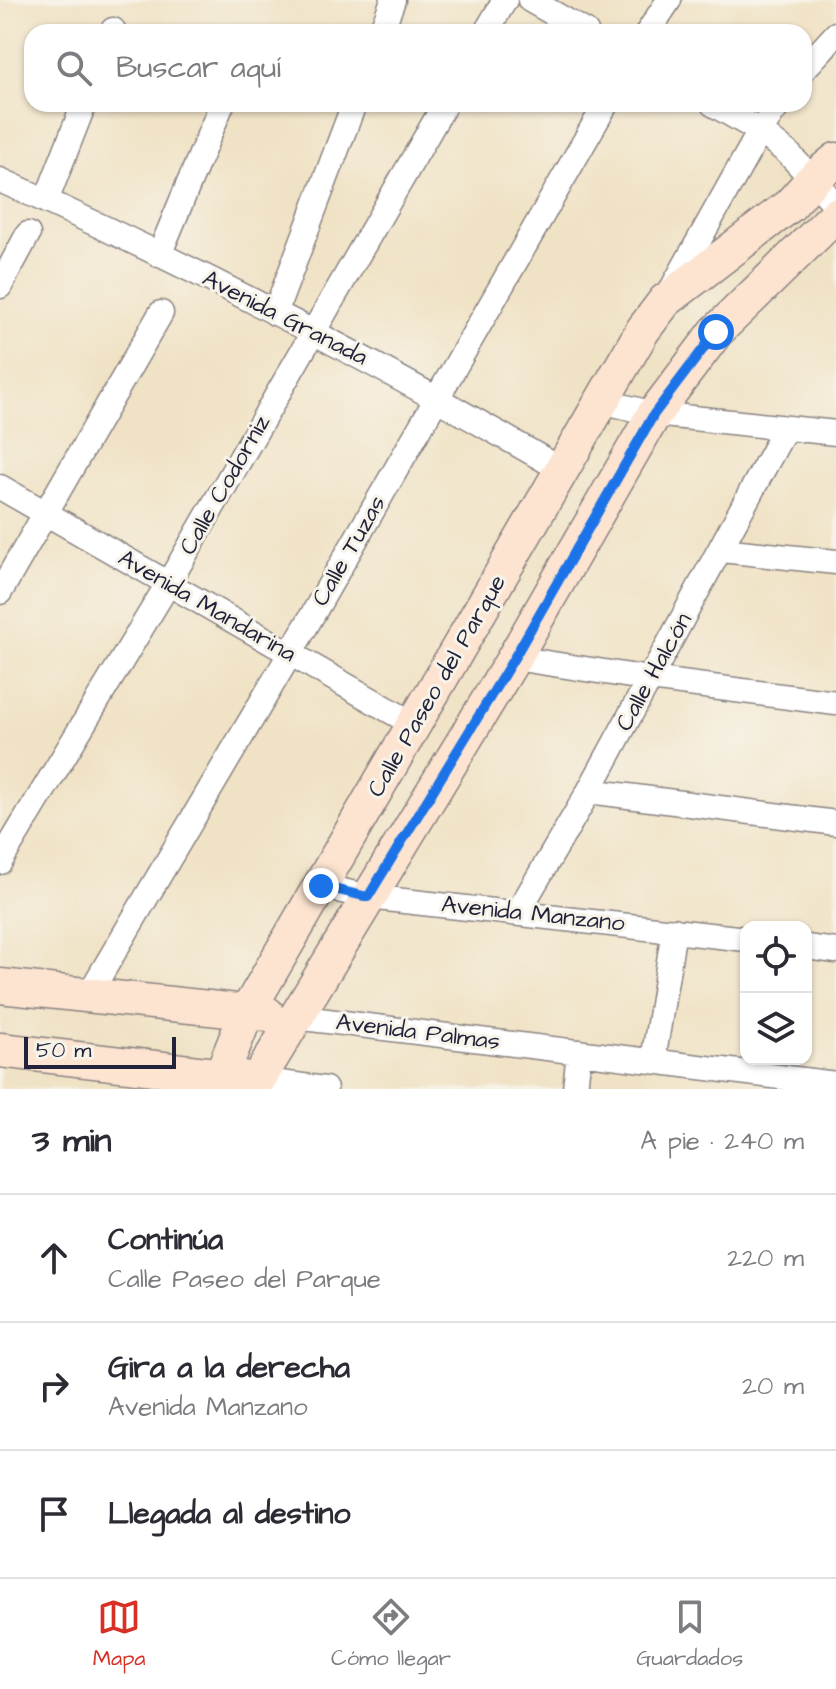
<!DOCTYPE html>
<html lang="es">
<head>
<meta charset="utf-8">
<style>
  body { margin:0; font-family:"Architects Daughter",sans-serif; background:#f2f2f3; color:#2b2b33 }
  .controls { position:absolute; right:24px; bottom:24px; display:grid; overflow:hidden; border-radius:16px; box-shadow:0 2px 6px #0004 }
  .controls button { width:72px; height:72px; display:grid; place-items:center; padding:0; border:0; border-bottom:2px solid #e1e1e2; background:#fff; color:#2b2b33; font:40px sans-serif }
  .scale { position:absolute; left:24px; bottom:20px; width:152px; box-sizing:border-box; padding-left:8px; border:4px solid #22223b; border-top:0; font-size:22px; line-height:28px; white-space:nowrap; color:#22223b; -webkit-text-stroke:6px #f7f3e8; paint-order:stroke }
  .stop { position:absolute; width:24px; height:24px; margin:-18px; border:6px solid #1a73e8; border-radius:50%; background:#fff }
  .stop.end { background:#1a73e8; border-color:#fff; box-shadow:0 2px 8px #0008 }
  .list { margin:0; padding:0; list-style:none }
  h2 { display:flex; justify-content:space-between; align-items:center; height:104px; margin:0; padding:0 32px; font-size:34px }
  h2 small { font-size:26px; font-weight:400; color:#7c7c81 }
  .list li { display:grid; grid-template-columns:52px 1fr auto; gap:24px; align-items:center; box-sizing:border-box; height:128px; padding:0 32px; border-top:2px solid #e1e1e2 }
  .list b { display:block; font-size:30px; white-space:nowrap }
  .list p { margin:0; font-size:26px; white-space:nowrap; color:#7c7c81 }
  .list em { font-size:26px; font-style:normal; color:#7c7c81 }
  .icon { flex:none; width:44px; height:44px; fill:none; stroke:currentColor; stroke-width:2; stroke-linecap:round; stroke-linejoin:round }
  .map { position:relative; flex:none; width:836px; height:1089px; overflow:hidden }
  .search { position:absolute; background:#fff; box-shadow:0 2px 6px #0004; left:24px; right:24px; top:24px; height:88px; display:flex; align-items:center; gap:20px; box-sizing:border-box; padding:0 28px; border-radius:24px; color:#7c7c81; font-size:30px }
  .sheet { height:488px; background:#fff }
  nav { display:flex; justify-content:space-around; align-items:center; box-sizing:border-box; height:112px; border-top:2px solid #e1e1e2; background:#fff; font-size:22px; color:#7c7c81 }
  nav a { display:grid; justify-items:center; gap:4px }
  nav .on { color:#d93025 }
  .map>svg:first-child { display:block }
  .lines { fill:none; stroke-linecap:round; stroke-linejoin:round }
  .minor-casing { stroke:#898280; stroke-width:27 }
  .secondary-casing { stroke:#898280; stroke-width:37 }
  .minor { stroke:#fff; stroke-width:24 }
  .secondary { stroke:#fde4d1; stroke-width:34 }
  .route { stroke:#1a73e8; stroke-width:10 }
  .labels { text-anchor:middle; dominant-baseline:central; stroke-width:6; stroke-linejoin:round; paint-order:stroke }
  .street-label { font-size:24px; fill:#22223b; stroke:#f7f3e8 }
</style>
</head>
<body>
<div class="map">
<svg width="836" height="1089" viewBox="0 0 836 1089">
  <rect width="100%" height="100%" fill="#f7f3e8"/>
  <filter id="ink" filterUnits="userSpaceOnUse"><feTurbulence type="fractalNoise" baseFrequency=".0125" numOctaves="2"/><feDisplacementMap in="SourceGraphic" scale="16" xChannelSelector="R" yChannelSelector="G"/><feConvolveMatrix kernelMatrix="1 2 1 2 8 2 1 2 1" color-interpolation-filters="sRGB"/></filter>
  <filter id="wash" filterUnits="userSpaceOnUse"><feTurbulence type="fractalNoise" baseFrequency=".006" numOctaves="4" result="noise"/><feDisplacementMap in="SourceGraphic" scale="32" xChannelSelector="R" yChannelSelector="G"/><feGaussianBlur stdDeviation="1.8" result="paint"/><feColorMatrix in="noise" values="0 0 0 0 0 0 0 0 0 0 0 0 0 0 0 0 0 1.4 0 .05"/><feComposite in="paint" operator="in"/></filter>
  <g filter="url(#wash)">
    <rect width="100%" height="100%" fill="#f0e2c5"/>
  </g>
  <g filter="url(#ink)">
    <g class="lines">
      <defs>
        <path id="minor" d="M530 0 586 32
          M113 32V30
          M381 32 393 0
          M486 32 505 0
          M648 32 669 0
          M804 69 836 34
          M713 104 760 131 789 154 836 205
          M0 180C193 266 380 364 562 470
          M46 201 84 104
          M159 255 222 104
          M0 286 28 234
          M670 292 760 131 779 104
          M275 313 354 104
          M602 401 654 414 836 433
          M0 487 415 725
          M721 550 836 562
          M0 592 161 313
          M514 658 650 679 836 703
          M589 791 836 823
          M0 862 168 584 445 104
          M321 886 368 897 746 939
          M518 912 589 791 785 429
          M806 947 836 951
          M88 996 290 654 606 104
          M295 1017 836 1084
          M653 1061 674 930
          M252 1089 258 1080 325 1089
          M575 1089 579 1052"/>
        <path id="secondary" d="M0 986 267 1014
          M0 1050 258 1080 514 658 654 414 716 332 836 215
          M221 1076 247 1012 643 330 665 301 790 205 813 179 836 160"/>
      </defs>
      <!-- minor casing -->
      <use href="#minor" class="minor-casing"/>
      <!-- secondary casing -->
      <use href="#secondary" class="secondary-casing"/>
      <!-- minor -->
      <use href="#minor" class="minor"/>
      <!-- secondary -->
      <use href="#secondary" class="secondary"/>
    </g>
  </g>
  <g class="lines" filter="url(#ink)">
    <!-- route -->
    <path class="route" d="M321 886 368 897 514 658 654 414 716 332"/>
  </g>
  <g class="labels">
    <!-- street labels -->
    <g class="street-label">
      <text transform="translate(285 318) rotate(27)">Avenida Granada</text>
      <text transform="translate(225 485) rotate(-60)">Calle Codorniz</text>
      <text transform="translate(349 551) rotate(-60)">Calle Tuzas</text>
      <text transform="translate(207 606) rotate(30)">Avenida Mandarina</text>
      <text transform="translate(654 672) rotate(-61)">Calle Halcón</text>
      <text transform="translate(437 686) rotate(-60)">Calle Paseo del Parque</text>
      <text transform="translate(533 914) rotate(6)">Avenida Manzano</text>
      <text transform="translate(418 1032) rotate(7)">Avenida Palmas</text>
    </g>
  </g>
</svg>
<div class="controls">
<button><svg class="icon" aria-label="locate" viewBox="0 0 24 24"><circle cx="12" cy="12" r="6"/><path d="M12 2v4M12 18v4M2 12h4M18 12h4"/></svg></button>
<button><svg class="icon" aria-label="layers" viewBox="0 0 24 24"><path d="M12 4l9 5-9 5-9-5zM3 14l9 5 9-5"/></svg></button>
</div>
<div class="scale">50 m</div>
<div class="stop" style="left:716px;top:332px"></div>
<div class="stop end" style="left:321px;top:886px"></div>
<div class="search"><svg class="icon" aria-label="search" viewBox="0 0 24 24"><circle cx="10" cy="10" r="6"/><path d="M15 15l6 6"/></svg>Buscar aquí</div>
</div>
<section class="sheet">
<h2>3 min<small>A pie · 240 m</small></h2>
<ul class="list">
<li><svg class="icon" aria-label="ahead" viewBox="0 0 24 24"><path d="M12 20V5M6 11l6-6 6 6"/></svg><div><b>Continúa</b><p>Calle Paseo del Parque</p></div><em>220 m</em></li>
<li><svg class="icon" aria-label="right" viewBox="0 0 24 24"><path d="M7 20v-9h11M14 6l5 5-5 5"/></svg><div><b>Gira a la derecha</b><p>Avenida Manzano</p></div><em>20 m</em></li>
<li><svg class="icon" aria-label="arrive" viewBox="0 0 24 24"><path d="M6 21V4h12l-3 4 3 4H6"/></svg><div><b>Llegada al destino</b></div></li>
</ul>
</section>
<nav>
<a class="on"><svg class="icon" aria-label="map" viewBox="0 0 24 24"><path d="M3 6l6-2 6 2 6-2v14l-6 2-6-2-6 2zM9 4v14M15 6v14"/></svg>Mapa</a>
<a><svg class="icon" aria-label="directions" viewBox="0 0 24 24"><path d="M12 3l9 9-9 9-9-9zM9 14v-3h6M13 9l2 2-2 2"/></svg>Cómo llegar</a>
<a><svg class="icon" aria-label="saved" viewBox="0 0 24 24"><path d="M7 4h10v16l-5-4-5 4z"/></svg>Guardados</a>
</nav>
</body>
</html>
